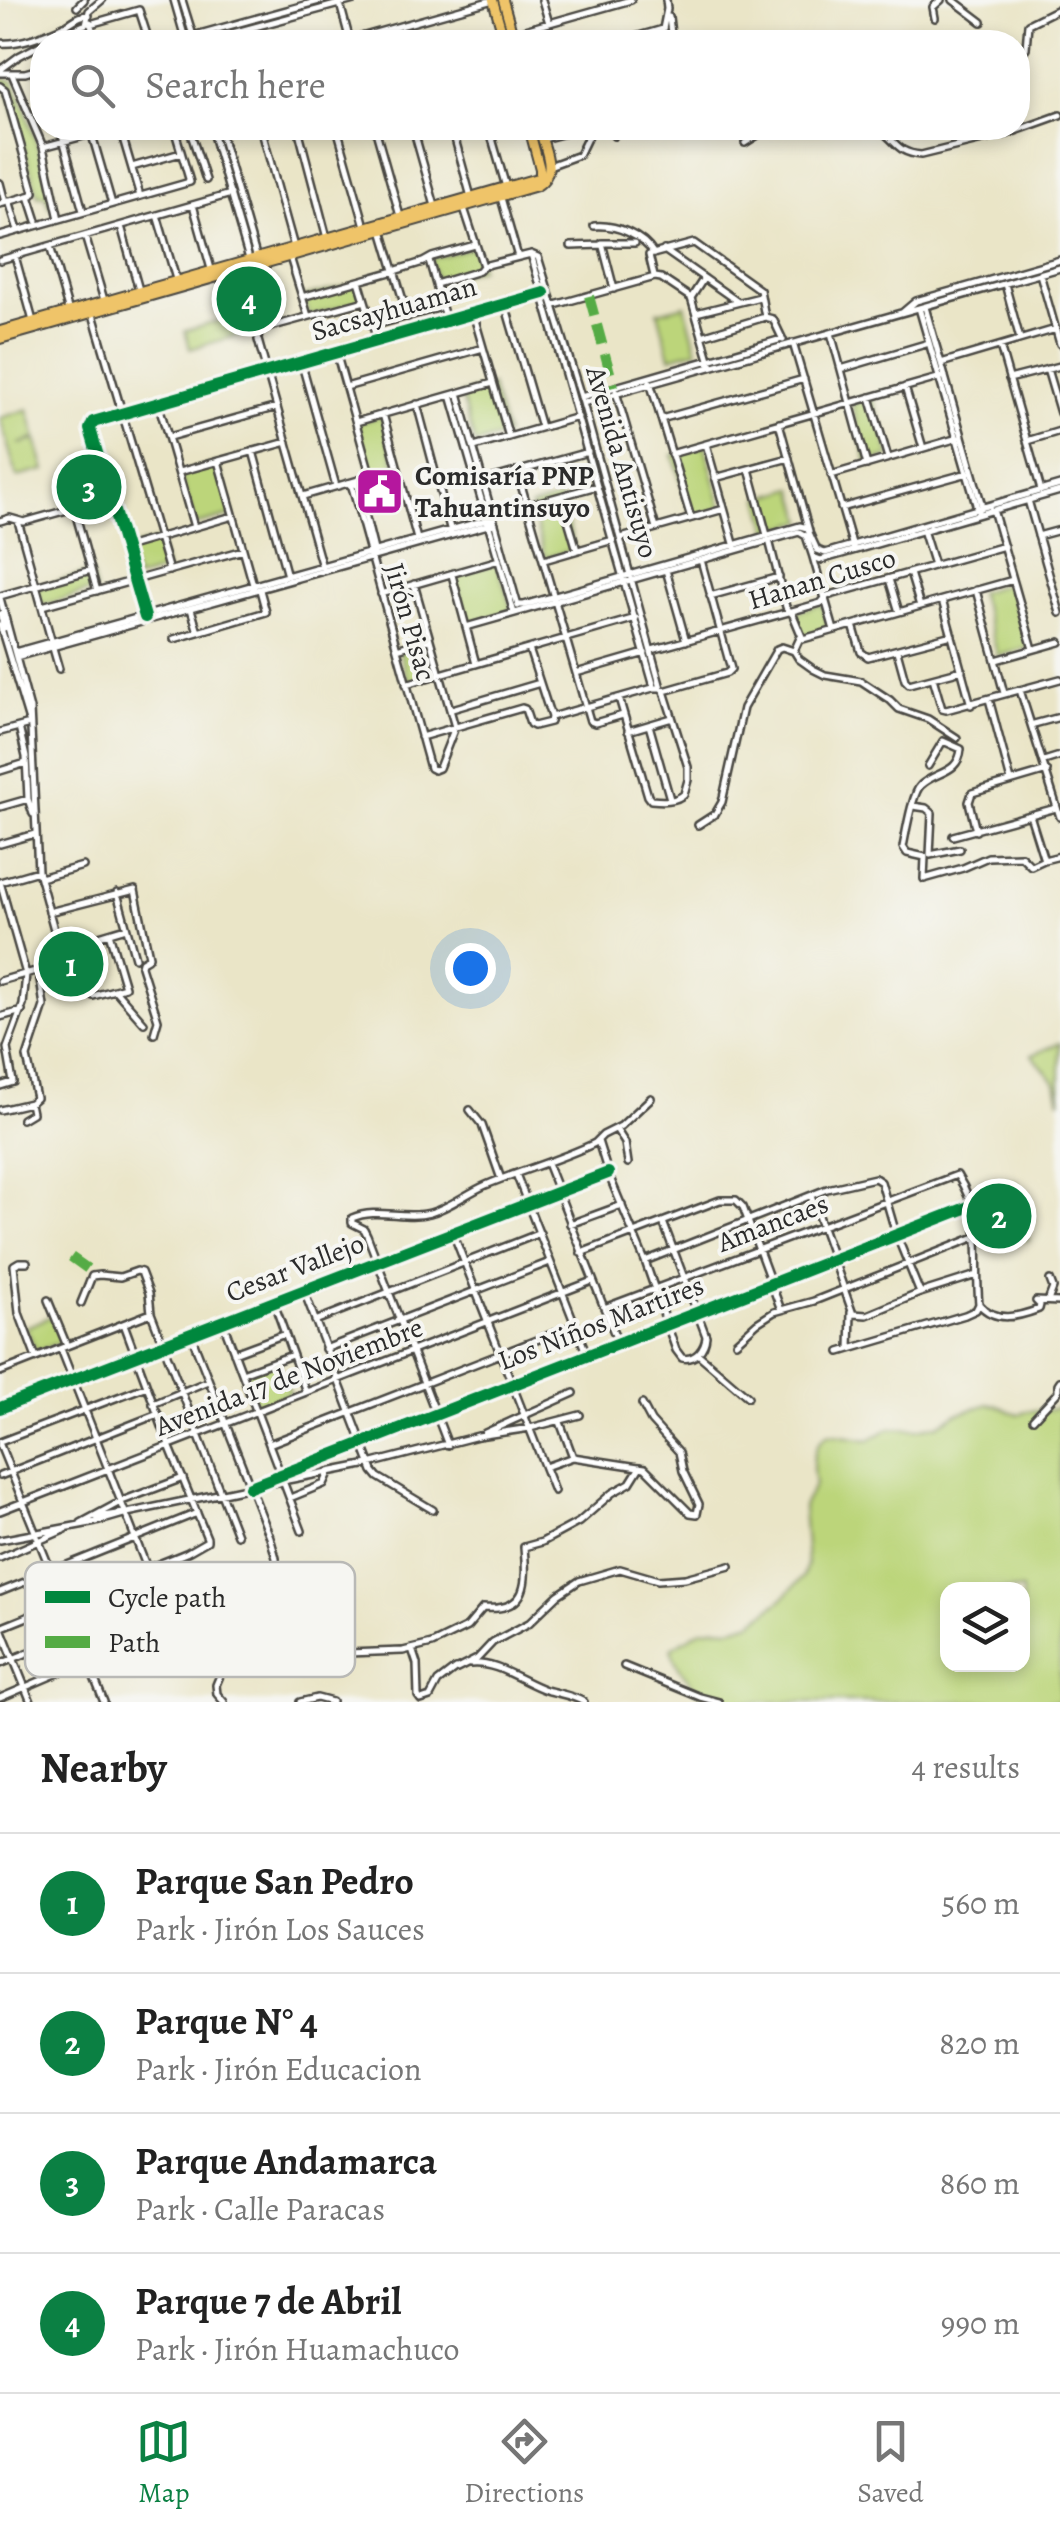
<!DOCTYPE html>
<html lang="en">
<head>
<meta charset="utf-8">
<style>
  body { margin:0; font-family:Alegreya,serif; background:#f6f6f6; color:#222 }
  .controls { position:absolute; right:30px; bottom:30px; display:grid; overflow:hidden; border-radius:20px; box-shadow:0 5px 15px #0003 }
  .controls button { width:90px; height:90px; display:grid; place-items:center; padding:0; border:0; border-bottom:2px solid #e0e0e0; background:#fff; color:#222; font:50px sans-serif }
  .you { position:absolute; left:470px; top:968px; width:35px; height:35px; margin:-25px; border:8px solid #fff; border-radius:50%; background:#1a73e8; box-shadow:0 0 0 15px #1a73e833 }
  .badge { display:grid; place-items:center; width:65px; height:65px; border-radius:50%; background:#0b8043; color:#fff; font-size:32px; font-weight:700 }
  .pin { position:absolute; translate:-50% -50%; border:5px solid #fff; box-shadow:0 2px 10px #0006 }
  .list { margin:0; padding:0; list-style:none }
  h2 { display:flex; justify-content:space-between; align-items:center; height:130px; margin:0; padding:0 40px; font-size:42px }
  h2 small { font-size:32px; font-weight:400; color:#767676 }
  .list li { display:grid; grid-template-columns:65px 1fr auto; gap:30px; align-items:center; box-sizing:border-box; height:140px; padding:0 40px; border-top:2px solid #e0e0e0 }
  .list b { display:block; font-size:38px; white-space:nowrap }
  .list p { margin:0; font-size:32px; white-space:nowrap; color:#767676 }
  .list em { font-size:32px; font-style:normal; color:#767676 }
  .icon { flex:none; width:55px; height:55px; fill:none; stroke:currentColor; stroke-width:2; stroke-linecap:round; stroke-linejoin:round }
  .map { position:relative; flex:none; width:1060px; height:1702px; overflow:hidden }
  .search { position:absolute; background:#fff; box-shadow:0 5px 15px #0003; left:30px; right:30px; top:30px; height:110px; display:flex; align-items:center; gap:25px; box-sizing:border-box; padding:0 35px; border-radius:40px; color:#767676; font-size:38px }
  .sheet { height:690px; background:#fff }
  nav { display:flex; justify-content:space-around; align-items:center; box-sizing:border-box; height:140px; border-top:2px solid #e0e0e0; background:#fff; font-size:28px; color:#767676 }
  nav a { display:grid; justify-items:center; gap:5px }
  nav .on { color:#0b8043 }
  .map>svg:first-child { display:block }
  .green { fill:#bcd57a; stroke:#748052; stroke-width:2.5; fill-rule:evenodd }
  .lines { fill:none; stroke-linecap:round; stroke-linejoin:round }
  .minor-casing { stroke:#484742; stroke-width:10 }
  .major-casing { stroke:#484742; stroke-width:12 }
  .minor { stroke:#fff; stroke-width:5 }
  .major { stroke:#efc469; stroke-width:8 }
  .quiet { stroke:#54ab44; stroke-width:10; stroke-dasharray:20 10; stroke-linecap:butt }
  .cycleway-casing { stroke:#f6f6f2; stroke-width:19 }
  .cycleway { stroke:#00873e; stroke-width:12 }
  .labels { text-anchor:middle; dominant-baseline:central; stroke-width:8; stroke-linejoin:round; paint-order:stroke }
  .street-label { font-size:28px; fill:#2b2b2b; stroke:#f6f6f2 }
  .poi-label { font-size:28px; font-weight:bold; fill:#2b2b2b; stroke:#f6f6f2; text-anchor:start }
  .key { fill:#f6f6f2; stroke:#b9b9b6; stroke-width:2.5 }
  .key-label { font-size:28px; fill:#2b2b2b }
</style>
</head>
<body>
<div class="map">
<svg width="1060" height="1702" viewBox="0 0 1060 1702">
  <rect width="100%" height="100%" fill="#f6f6f2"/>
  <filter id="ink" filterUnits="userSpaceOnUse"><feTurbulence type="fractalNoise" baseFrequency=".01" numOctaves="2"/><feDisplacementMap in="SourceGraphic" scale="20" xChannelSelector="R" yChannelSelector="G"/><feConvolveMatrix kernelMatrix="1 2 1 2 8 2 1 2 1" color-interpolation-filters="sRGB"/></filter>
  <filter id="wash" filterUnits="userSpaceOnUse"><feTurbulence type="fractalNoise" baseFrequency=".0048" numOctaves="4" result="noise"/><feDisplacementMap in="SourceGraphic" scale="40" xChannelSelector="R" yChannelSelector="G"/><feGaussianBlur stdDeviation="2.25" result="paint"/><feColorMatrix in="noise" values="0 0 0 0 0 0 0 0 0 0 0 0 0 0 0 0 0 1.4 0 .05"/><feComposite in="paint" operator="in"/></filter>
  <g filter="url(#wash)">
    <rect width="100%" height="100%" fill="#eae5c7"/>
    <!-- green -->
    <path class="green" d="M0 78 13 81 24 105 53 192 52 206 49 207 45 195 38 196 7 89 0 84Z
      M474 247 480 269 437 281 430 259Z
      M358 283 363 300 309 316 304 297Z
      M685 305 697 350 670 357 658 312Z
      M245 313 250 332 190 349 185 331Z
      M491 385 506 435 475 444 461 394Z
      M873 398 890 456 867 462 852 404Z
      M28 409 36 438 19 444 36 440 45 470 17 477 0 418Z
      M382 416 396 467 372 474 357 423Z
      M705 445 722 508 692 517 673 455Z
      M218 463 233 515 195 525 180 473Z
      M99 470 106 496 80 503 73 477Z
      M794 488 804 521 769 531 760 498Z
      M560 498 575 549 545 558 531 507Z
      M157 540 166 570 136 579 126 549Z
      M497 563 512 611 468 623 454 575Z
      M91 572 96 590 42 605 37 587Z
      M1010 583 1029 647 998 656 979 592Z
      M822 604 829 629 804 636 802 635 795 612Z
      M428 642 437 673 408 681 399 650Z
      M1060 1043V1101L1056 1083 1032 1055Z
      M1008 1181 1017 1182 1021 1212 1029 1240H1000L982 1243 973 1204 984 1200 985 1204 999 1201 998 1190Z
      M52 1316 62 1342 36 1351 26 1327Z
      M278 1361 290 1393 259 1406 256 1404 246 1377 248 1372Z
      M988 1404 997 1405 1018 1415C1031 1406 1046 1415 1060 1406V1702H706C693 1683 676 1670 671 1648L701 1630 717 1627 731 1628 752 1622 780 1601 803 1577 807 1565 803 1506 815 1484C811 1466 812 1442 829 1434L869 1440 890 1428 917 1429 938 1425 955 1415ZM948 1590H1022V1664H948Z"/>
  </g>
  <g filter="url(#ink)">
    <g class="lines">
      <defs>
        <path id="minor" d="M174 0 186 42
          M182 0 195 42
          M339 0 350 41
          M542 0 549 23
          M953 0 982 22
          M77 7 84 0
          M669 17 672 42
          M935 18 933 7 941 0
          M90 22 96 42
          M90 24 139 10 148 38 134 42
          M514 33 631 0
          M185 38 323 0
          M46 42 86 24 89 11 102 0
          M199 42 354 0
          M343 42 493 0
          M482 42 504 36
          M618 42 663 29 667 9 666 0
          M0 43C21 45 47 34 66 25 76 20 78 15 89 15
          M1018 61 1026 48 1028 24 1060 8
          M0 70 19 56 42 44
          M0 73H25L42 68
          M12 74 43 147 59 219
          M0 86 5 90 34 192 32 195 0 204
          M60 128 83 211
          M90 128 112 204
          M120 128 140 196
          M189 128 206 180
          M211 128 249 259
          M219 128 257 259
          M261 128 294 247
          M298 128 327 238
          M337 128 365 226
          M375 128 400 216
          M413 128 435 206
          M452 128 471 197
          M489 128 506 187
          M613 128 614 136
          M878 128C896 140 896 153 921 155L1007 134 1060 115
          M123 138 159 128
          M543 139 584 128
          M745 143 769 128
          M43 147 113 128
          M549 166 579 155 592 128
          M132 167 181 153
          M0 183 5 202
          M29 196 37 221
          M501 198 518 257
          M9 201 17 227
          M193 205 211 269
          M464 208 483 266
          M157 215 176 279
          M121 226 139 290
          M594 226C616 224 642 235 654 254
          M382 230 408 317
          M0 236 190 182 174 128
          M85 236 104 300
          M50 246 69 312
          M571 246 602 245
          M664 250 738 302
          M531 254 538 257 583 403 661 688
          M531 254 654 687
          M15 256 33 321
          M290 257 308 316
          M0 260 231 194
          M429 260 446 321
          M249 268 264 318C264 327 258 331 258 340L322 567
          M1040 274 1060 344
          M654 276 649 255 694 243 760 290 765 317
          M359 281 377 340
          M436 284 479 271 483 266 531 254
          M1005 284 1020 339
          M614 289 602 243H635
          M302 297 394 271 423 262 432 257 475 245
          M691 298 704 278
          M505 304 541 427
          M555 305 655 277 661 278 691 298 711 366
          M925 307 982 506
          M919 308 978 511
          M92 311 169 571
          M903 312 916 301 1060 260
          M473 313 509 437
          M696 313 760 297
          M765 317 773 319 783 340
          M264 325 270 327 365 301
          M372 326 442 307
          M831 333 867 465
          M702 336 765 317
          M793 343 853 547
          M1000 346 1041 490
          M336 352 371 477
          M301 361 336 486
          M941 363 1056 329
          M841 369 929 343
          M1047 369 1060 413
          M1009 379 1060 366
          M650 382 691 518
          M346 387 483 348
          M905 387 923 448
          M616 392 656 528
          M458 393 518 606
          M451 395 514 613
          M581 397 782 339
          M870 397 888 458
          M158 402 194 527
          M583 403 1060 268
          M417 404 451 532
          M383 414 417 539
          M661 419 804 379
          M356 422 493 383
          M779 423 809 531
          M169 437 277 407
          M1027 441 1060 431
          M706 444 735 547
          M474 447 578 417
          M253 451 287 576
          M671 454 945 376
          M218 461 254 588
          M749 469 767 535
          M517 471 590 721 595 723 623 715
          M179 472 287 442
          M831 475 958 438
          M715 478 789 458
          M483 481 588 452
          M353 482 358 486 375 554
          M348 483 352 487 430 768 434 770 439 768 455 727 414 584
          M303 496 397 469
          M561 496 577 550
          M1028 500 1060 613
          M528 505 597 486
          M74 508 97 591
          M841 508 968 473
          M991 510 994 513 1033 649
          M0 521 10 518 24 522 110 498
          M18 521 52 643
          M923 530 934 565
          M1038 536 1060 530
          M621 538 724 509
          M769 540 786 607 793 615 803 639 1013 580
          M126 547 233 516
          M813 557 834 630
          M544 560 613 540
          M666 570 686 641
          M910 573 920 606
          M452 575 476 664
          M889 579 899 612
          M976 590 1004 693
          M381 594 499 560
          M0 596 91 570
          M710 596 779 577
          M0 598 30 709 38 871 62 959 60 964
          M942 600 971 705
          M518 605H524L800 526 807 528 817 550 825 553 1060 485
          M42 606 243 550
          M191 609 198 632
          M0 614 4 628
          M145 617 90 429 93 422 544 293
          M0 625 29 721
          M853 625 861 652 868 657 952 635
          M466 627 799 532 806 536 813 557 821 560 1060 491
          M174 639 266 612 260 590
          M53 648 59 669
          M397 649 429 639
          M529 649 551 717
          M652 650 821 603 827 596 1004 546
          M794 651 799 659 813 669 825 675 861 681 890 700 899 709 928 719 957 738
          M897 651 905 680 909 684 962 670
          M15 652 493 518
          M16 657 495 523
          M996 660 1060 642
          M576 673 645 653
          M933 678 942 709 946 710 1060 679
          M406 684 636 618
          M1020 690 1060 817
          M619 698 648 796 651 800C662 801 676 802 684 794L688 780V767L664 691
          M989 699 1011 781
          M452 709 540 683
          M1034 724 1060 717
          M649 725 670 799
          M19 727 26 757 28 799 33 814
          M628 731 672 718
          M0 732 30 724
          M421 737 522 708 525 709 530 724 534 726 550 722 551 717 653 688H661L664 691 727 673 731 669 701 560
          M1044 761 1060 756
          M928 766 943 741 961 749C959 774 936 771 921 785 912 793 906 833 903 847L907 853 925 857 924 879 963 868 988 857 1021 856 1031 866 1044 860 1060 856
          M0 771 26 763
          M913 806 926 808 932 813 930 855 960 849
          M0 807 28 799
          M1030 815 1044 860
          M698 825 715 814 722 802 743 708 777 649 782 647 794 651 800 638
          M976 831 969 802 972 793 1047 771
          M953 836 1056 808
          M0 844 35 834
          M40 878 83 866
          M0 882 38 871
          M117 893 135 958
          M49 912 135 890 149 956 147 959 142 962 141 966 158 1020 154 1034
          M76 943 85 975 84 986
          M59 948 126 928
          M60 964 93 996 125 987 109 933
          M0 981 57 965
          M115 990 144 1023
          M0 1017 22 1011
          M0 1086 13 1082 7 1048 23 1005 26 974 0 882
          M0 1110 30 1103 36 1098 27 1057 44 1006 40 979 57 965
          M470 1110 482 1125 501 1179
          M22 1119 32 1113 30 1103
          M616 1129 625 1143 628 1163
          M598 1141 608 1173 645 1261 676 1350 682 1358C695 1361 705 1349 706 1336L663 1222
          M547 1163 618 1343
          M516 1174 587 1355
          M811 1196 853 1314 867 1315 920 1293 977 1275
          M570 1224 622 1205
          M453 1233 554 1491
          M581 1253 720 1200H736L743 1207 781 1310
          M645 1261 827 1189 875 1178 881 1182 896 1234 920 1293
          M27 1262H19L14 1265 19 1313 36 1358
          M304 1291 373 1471 378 1477 433 1510
          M48 1300 67 1346
          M1048 1301 1053 1288 1050 1280
          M81 1303 92 1276 100 1275 120 1277 137 1271 141 1272 149 1293 151 1313 237 1535
          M274 1303 306 1392
          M979 1304C995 1323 1018 1317 1039 1309L1040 1305 1036 1301 1060 1302
          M604 1308 957 1175C986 1220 974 1256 979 1304
          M315 1321 540 1233
          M223 1323 302 1531
          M191 1335 270 1537 276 1558V1576
          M736 1342 757 1323 774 1312 814 1301 978 1236
          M61 1349 178 1647
          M325 1349 550 1262
          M850 1349 851 1312
          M840 1352 965 1315 976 1310 979 1304
          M234 1353 285 1334
          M698 1354 748 1397
          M0 1372 151 1313
          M242 1373 292 1355
          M153 1404 208 1381
          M642 1404 651 1421 679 1452 683 1471 699 1504 697 1514
          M0 1408 608 1173
          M1033 1419 1058 1392V1384L1060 1381
          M560 1422 573 1457
          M485 1433 574 1393
          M0 1442 147 1386
          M269 1444 575 1325
          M0 1445 104 1702
          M448 1445 367 1235 364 1229 352 1223V1218C377 1207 404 1220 430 1213 449 1208 467 1193 486 1185 522 1170 560 1160 595 1143L603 1135 621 1126 651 1098
          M545 1467 573 1457 645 1468 690 1513 697 1514
          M0 1476 158 1414
          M262 1485 369 1464 478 1436 530 1428 580 1415
          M250 1487 971 1206
          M290 1498 324 1484 329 1473
          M0 1511 592 1281
          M96 1517 124 1513
          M81 1523 122 1501 183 1478
          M0 1540 96 1522 127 1513 251 1487
          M0 1558 66 1529
          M0 1592 197 1513
          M0 1628 186 1553 207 1541V1538L169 1445 124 1324
          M1 1628 31 1702
          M412 1649 417 1664 418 1696 421 1700 430 1697 438 1682 455 1669
          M347 1653 403 1651 432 1644 467 1627 483 1608C529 1612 527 1582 524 1547L542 1542 579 1522 612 1493 630 1483 640 1467
          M0 1664 75 1634 130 1608 160 1601
          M470 1664C497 1661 522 1682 546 1690 560 1694 572 1695 584 1702
          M624 1666 700 1697 719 1702
          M457 1669 477 1659 493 1642 529 1623 558 1595 579 1581 620 1569 658 1580 685 1578 730 1566
          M0 1698 63 1671
          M224 1702 217 1694 216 1685 237 1635 239 1619 244 1612 227 1579
          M300 1702 317 1698 332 1702"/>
        <path id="major" d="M493 0 505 42
          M503 0 515 42
          M0 331 537 178 540 176V169L529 128
          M0 339 537 186C559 172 544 149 539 128"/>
      </defs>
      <!-- minor casing -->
      <use href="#minor" class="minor-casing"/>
      <!-- major casing -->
      <use href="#major" class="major-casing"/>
      <!-- minor -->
      <use href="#minor" class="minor"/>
      <!-- major -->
      <use href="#major" class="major"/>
      <!-- quiet -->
      <path class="quiet" d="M589 296 614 387
        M978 1236C988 1233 996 1240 1004 1237
        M71 1257 95 1274"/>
      <defs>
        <path id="cycleway" d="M145 617 90 429 93 422 544 293
          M0 1408 608 1173
          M250 1487 971 1206"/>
      </defs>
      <!-- cycleway casing -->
      <use href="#cycleway" class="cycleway-casing"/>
      <!-- cycleway -->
      <use href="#cycleway" class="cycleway"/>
    </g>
  </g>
  <!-- icons -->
  <defs>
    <symbol id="civic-square" viewBox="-11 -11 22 22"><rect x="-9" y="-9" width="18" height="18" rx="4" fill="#b5179e" stroke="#f6f6f2"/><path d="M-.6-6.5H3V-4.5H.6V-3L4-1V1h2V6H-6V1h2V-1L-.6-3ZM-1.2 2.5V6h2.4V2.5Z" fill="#fff"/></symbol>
  </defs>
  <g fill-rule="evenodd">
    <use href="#civic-square" x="352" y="464" width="55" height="55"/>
  </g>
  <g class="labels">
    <!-- street labels -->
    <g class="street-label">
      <text transform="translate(394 309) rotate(-16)">Sacsayhuaman</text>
      <text transform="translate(622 462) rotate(74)">Avenida Antisuyo</text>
      <text transform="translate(822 579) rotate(-17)">Hanan Cusco</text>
      <text transform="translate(410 622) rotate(74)">Jirón Pisac</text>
      <text transform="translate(773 1223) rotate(-21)">Amancaes</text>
      <text transform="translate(295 1268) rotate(-21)">Cesar Vallejo</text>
      <text transform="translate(601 1323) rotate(-21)">Los Niños Martires</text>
      <text transform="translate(289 1377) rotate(-21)">Avenida 17 de Noviembre</text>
    </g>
    <!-- poi labels -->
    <g class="poi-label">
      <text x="415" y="476">Comisaría PNP<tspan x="415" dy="32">Tahuantinsuyo</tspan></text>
    </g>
  </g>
  <!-- legend -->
  <rect x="25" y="1562" width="330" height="115" rx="15" class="key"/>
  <rect x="45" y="1591" width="45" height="12" fill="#00873e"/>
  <rect x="45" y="1636" width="45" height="12" fill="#54ab44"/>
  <g class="key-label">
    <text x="108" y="1607">Cycle path</text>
    <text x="108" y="1652">Path</text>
  </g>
</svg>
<div class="controls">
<button><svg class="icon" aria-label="layers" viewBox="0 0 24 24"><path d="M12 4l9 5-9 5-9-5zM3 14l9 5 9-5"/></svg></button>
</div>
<div class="you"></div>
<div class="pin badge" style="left:71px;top:964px">1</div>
<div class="pin badge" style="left:999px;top:1216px">2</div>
<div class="pin badge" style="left:89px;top:487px">3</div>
<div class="pin badge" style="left:249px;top:299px">4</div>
<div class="search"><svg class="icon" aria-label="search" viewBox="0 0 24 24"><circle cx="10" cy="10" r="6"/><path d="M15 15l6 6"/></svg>Search here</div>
</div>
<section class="sheet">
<h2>Nearby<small>4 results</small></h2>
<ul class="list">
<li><span class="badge">1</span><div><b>Parque San Pedro</b><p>Park · Jirón Los Sauces</p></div><em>560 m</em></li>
<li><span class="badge">2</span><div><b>Parque N° 4</b><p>Park · Jirón Educacion</p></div><em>820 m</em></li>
<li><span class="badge">3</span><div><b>Parque Andamarca</b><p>Park · Calle Paracas</p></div><em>860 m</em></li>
<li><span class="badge">4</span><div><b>Parque 7 de Abril</b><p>Park · Jirón Huamachuco</p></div><em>990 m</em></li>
</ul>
</section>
<nav>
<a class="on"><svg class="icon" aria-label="map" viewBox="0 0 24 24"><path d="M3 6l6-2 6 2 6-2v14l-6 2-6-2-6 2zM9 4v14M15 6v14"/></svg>Map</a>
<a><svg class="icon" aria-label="directions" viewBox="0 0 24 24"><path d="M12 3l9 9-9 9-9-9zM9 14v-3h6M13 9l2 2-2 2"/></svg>Directions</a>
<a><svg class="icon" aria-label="saved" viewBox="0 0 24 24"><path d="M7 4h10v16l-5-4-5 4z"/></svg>Saved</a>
</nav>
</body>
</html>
